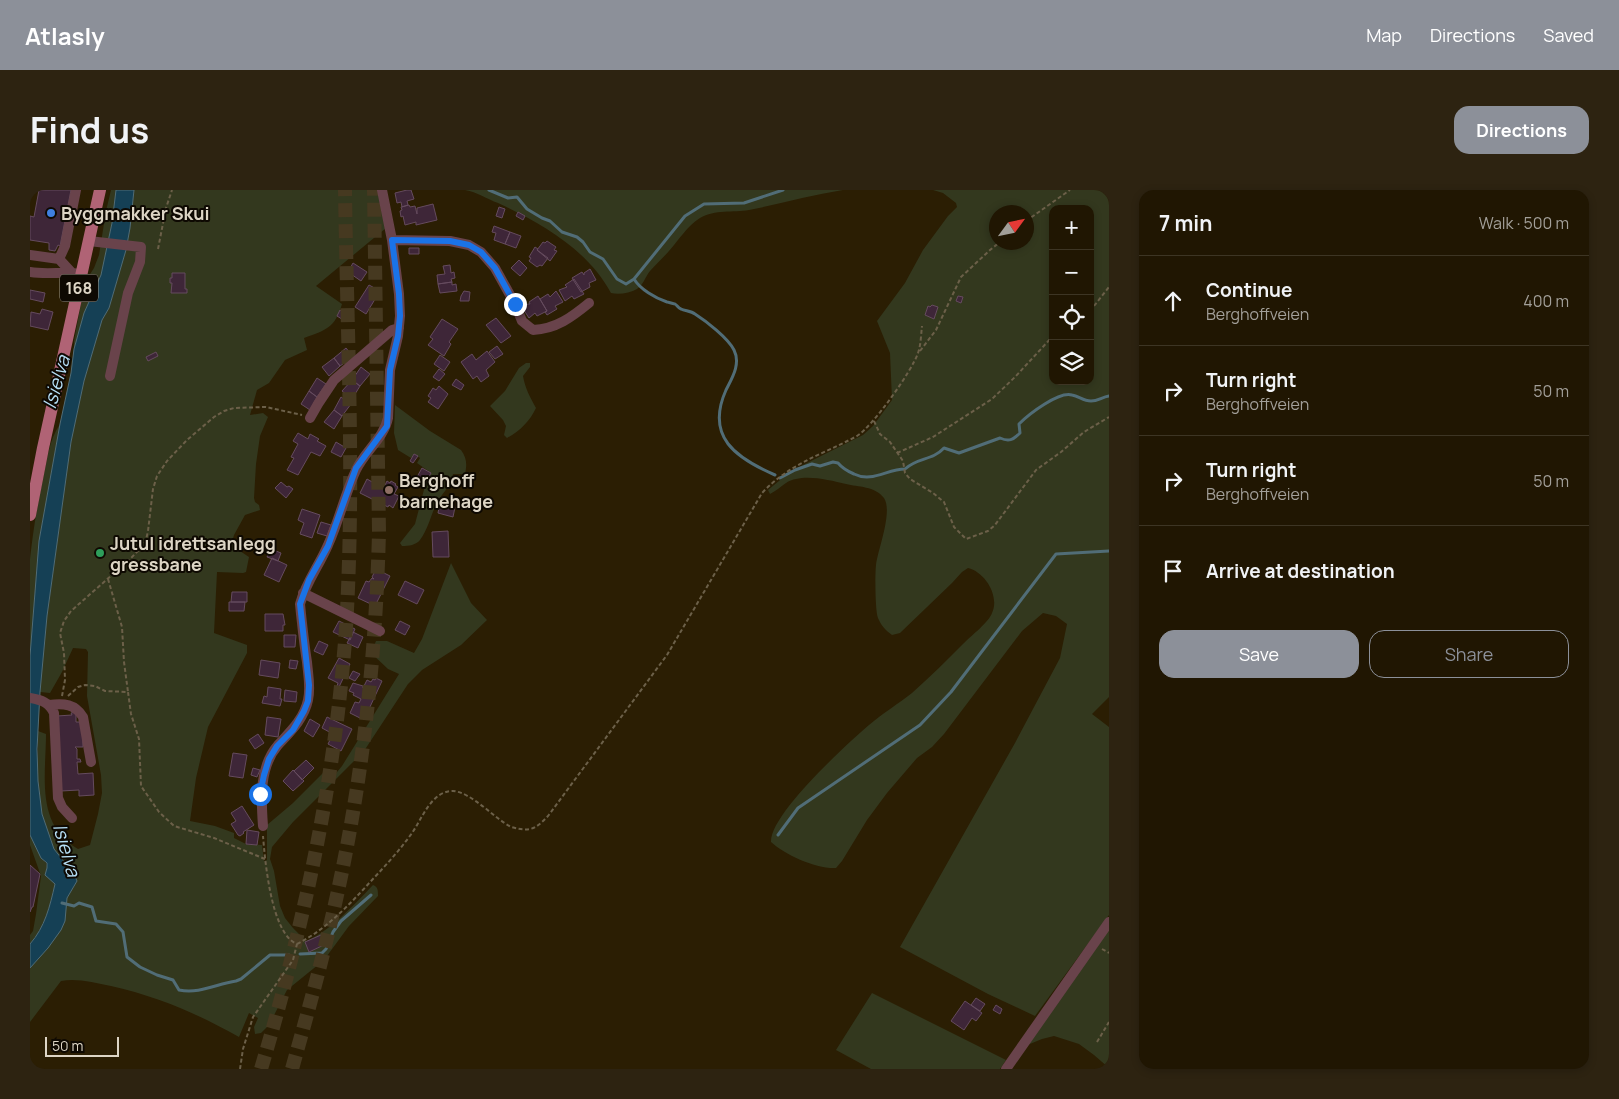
<!DOCTYPE html>
<html lang="en">
<head>
<meta charset="utf-8">
<style>
  body { margin:0; font-family:Manrope,sans-serif; background:#2d2311; color:#f1f3f6 }
  .controls { position:absolute; right:15px; top:15px; display:grid; overflow:hidden; border-radius:10px; box-shadow:0 2px 8px #0003 }
  .controls button { width:45px; height:45px; display:grid; place-items:center; padding:0; border:0; border-bottom:1px solid #3d3524; background:#201602; color:#f1f3f6; font:25px sans-serif }
  .compass { position:absolute; left:959px; top:15px; width:45px; height:45px; border-radius:50%; background:#201602; box-shadow:0 2px 8px #0003; rotate:57deg }
  .scale { position:absolute; left:15px; bottom:12px; width:74px; box-sizing:border-box; padding-left:5px; border:2px solid #ddd5c5; border-top:0; font-size:14px; line-height:18px; white-space:nowrap; color:#ddd5c5; -webkit-text-stroke:4px #0e0902; paint-order:stroke }
  .stop { position:absolute; width:15px; height:15px; margin:-11px; border:4px solid #1a73e8; border-radius:50%; background:#fff }
  .stop.end { background:#1a73e8; border-color:#fff; box-shadow:0 1px 5px #0008 }
  .list { margin:0; padding:0; list-style:none }
  h2 { display:flex; justify-content:space-between; align-items:center; height:65px; margin:0; padding:0 20px; font-size:21px }
  h2 small { font-size:16px; font-weight:400; color:#a29f99 }
  .list li { display:grid; grid-template-columns:32px 1fr auto; gap:15px; align-items:center; box-sizing:border-box; height:90px; padding:0 20px; border-top:1px solid #3d3524 }
  .list b { display:block; font-size:19px; white-space:nowrap }
  .list p { margin:0; font-size:16px; white-space:nowrap; color:#a29f99 }
  .list em { font-size:16px; font-style:normal; color:#a29f99 }
  .actions { display:flex; gap:10px; padding:15px 20px }
  .actions a { flex:1; padding:11px 0; border:1px solid #8c9099; border-radius:15px; text-align:center; font-size:18px; color:#8c9099 }
  .actions .main { background:#8c9099; color:#fff }
  .icon { flex:none; width:28px; height:28px; fill:none; stroke:currentColor; stroke-width:2; stroke-linecap:round; stroke-linejoin:round }
  .map { position:relative; flex:none; width:1079px; height:879px; overflow:hidden; border-radius:15px }
  header { display:flex; align-items:center; gap:30px; box-sizing:border-box; height:70px; padding:0 25px; background:#8c9099; color:#fff }
  header strong { font-size:24px }
  nav { display:flex; gap:28px; margin-inline-start:auto; font-size:18px }
  .intro { display:flex; align-items:center; justify-content:space-between; box-sizing:border-box; height:120px; padding:0 30px }
  h1 { margin:0; font-size:35px }
  .button { padding:12px 22px; border-radius:15px; background:#8c9099; color:#fff; font-size:18px; font-weight:700 }
  main { display:flex; gap:30px; padding:0 30px }
  aside { flex:1; background:#201602; border-radius:15px; box-shadow:0 2px 8px #0003 }
  .map>svg:first-child { display:block }
  .green { fill:#33381e; fill-rule:evenodd }
  .water { fill:#154055; stroke:#516d77 }
  .lines { fill:none; stroke-linecap:round; stroke-linejoin:round }
  .stream { stroke:#516d77; stroke-width:3 }
  .building { fill:#3e2638; stroke:#654b5e }
  .highway-tunnel { stroke:#463920; stroke-width:14; stroke-dasharray:14 7; stroke-linecap:butt }
  .path { stroke:#6c6049; stroke-width:2; stroke-dasharray:4 2.5; stroke-linecap:butt }
  .minor { stroke:#69434b; stroke-width:10 }
  .major { stroke:#b06375; stroke-width:12 }
  .route { stroke:#1a73e8; stroke-width:6 }
  .shop-dot { fill:#3f7fe0; stroke:#0e0902; stroke-width:2 }
  .education-dot { fill:#8d6e63; stroke:#0e0902; stroke-width:2 }
  .leisure-dot { fill:#2e9e5b; stroke:#0e0902; stroke-width:2 }
  .labels { text-anchor:middle; dominant-baseline:central; stroke-width:4; stroke-linejoin:round; paint-order:stroke }
  .shield { fill:#0e0902; stroke:#9f988a; stroke-width:1 }
  .shield-label { font-size:16px; font-weight:bold; fill:#ddd5c5 }
  .poi-label { font-size:18px; font-weight:bold; fill:#ddd5c5; stroke:#0e0902; text-anchor:start }
  .water-label { font-size:19px; font-style:italic; fill:#b6dff6; stroke:#0e0902 }
</style>
</head>
<body>
<header>
<strong>Atlasly</strong>
<nav><a>Map</a><a>Directions</a><a>Saved</a></nav>
</header>
<div class="intro"><h1>Find us</h1><a class="button">Directions</a></div>
<main>
<div class="map">
<svg width="1079" height="879" viewBox="0 0 1079 879">
  <rect width="100%" height="100%" fill="#2b1e03"/>
  <!-- green -->
  <path class="green" d="M81 0H86L82 33 71 85 54 123 44 159V151L55 92 64 78 69 65 76 21Z
    M104 0H348L356 38 286 96 312 114C305 138 296 140 274 148L277 160 255 170 239 193 227 200 220 225 233 223 238 227 230 246 226 274 224 308 225 312 229 315 230 320 215 325 204 345 202 352 207 359 219 367 216 382 213 383 187 382 184 443 217 455V463L178 537 166 588 160 631 185 636 204 643V648L216 654 232 655 234 671 237 670V635L263 613 294 582 302 588 312 576 369 484 358 479 341 463 346 451H357L384 463 392 449 421 373 441 413 457 430 431 455 392 480 378 494 334 561 263 632 242 657 240 669 244 681 250 716 255 728 263 738 276 751C298 743 327 712 343 695 348 697 348 700 348 706L319 736 294 770 257 800 239 835 231 843 225 844 224 837 228 828 219 823 209 847C166 823 129 807 81 796 64 793 48 788 31 791L0 832V778L18 758 36 714 37 708 47 691 44 684 24 659 12 624 8 591V541L16 544C16 585 5 635 48 659L60 655 68 624 72 603 71 585 57 506 58 462 56 459 43 458 32 482 20 503 10 502 17 426 41 252 54 191 72 130 79 118 96 60 100 38Z
    M435 0H813C781 5 750 14 719 20 703 23 685 19 670 28 657 36 649 50 639 61 633 68 626 74 620 81 615 87 614 94 607 99 600 103 589 105 581 103 557 59 511 33 468 13 457 9 447 2 435 0Z
    M903 0H1079V507L1062 524 1079 537V725L1005 826 958 804 870 757 985 553 1030 468 1037 434 1026 426 1013 423 992 441 914 544 902 557 887 568 857 603 837 630 812 671 806 678C786 679 755 665 741 652 740 624 817 554 839 535 853 523 868 514 882 503 900 487 917 470 934 453 942 445 959 432 962 423 970 406 955 382 938 378L932 382 922 393 870 443 862 445C855 440 851 435 848 428 845 421 845 383 846 375 848 359 863 322 854 308 845 296 828 297 816 294 798 290 772 283 756 293 750 297 746 301 740 304L738 300 761 281 833 245 843 236 862 210 860 163 847 131 875 93 893 60 918 26 927 17 926 13 913 3ZM1023 19H1060V191H1023ZM966 22H996V52H966Z
    M496 173H500V177L493 186C495 198 500 207 506 218 500 231 490 241 477 248L474 245 476 236 473 230 460 216 475 201 489 178Z
    M365 215 400 241 431 260C437 268 437 275 435 284H423C420 298 415 299 408 311 401 323 399 338 390 350 386 355 379 356 372 356L370 353 385 334 396 292 401 283 387 273 390 268 384 264 381 268 368 260 364 243Z
    M30 234 9 351 0 466V369C3 342 7 315 13 289 17 270 19 250 30 234Z
    M0 645 11 668 16 673 17 678 15 685 25 694C20 716 15 737 0 754V745L3 741 6 724 11 686 0 655Z
    M1079 737V878L1064 865 1049 854 1024 846 1012 849 995 856Z
    M842 803 976 870 970 879H841L806 860Z"/>
  <!-- water -->
  <path class="water" d="M86 0H104L100 38 96 60 79 118 72 130 54 191 41 252 17 426 10 502 7 559 8 591 12 624 24 659 44 684 47 691 37 708 35 731 31 740 18 758 0 778V754C15 737 20 716 25 694L15 685 17 678V673L11 668 0 645V466L9 351 30 234 41 183 44 159 54 123 71 85 82 33Z"/>
  <g class="lines">
    <!-- stream -->
    <path class="stream" d="M459 0 478 8 487 7 497 19 512 28 520 31 532 42 547 47 553 52 560 62 573 69 587 89 596 94 604 89 655 26 674 14 714 13 753 0
      M604 89C610 99 625 108 637 112 638 112 644 114 645 114 647 115 648 118 651 119 655 121 661 121 665 124 676 131 698 148 704 160 711 174 702 188 696 200 675 247 706 268 745 285
      M750 288 765 280 782 274 790 276 803 272 808 273C813 279 817 281 824 284 842 293 857 279 875 279 888 267 902 271 914 258L929 263 970 248C979 252 983 250 990 243L989 234C999 224 1029 201 1042 205 1049 206 1053 211 1061 211 1068 211 1072 207 1079 206
      M748 645 768 618 890 535 921 502 1026 364 1079 361
      M32 713 44 716 49 713 62 717 66 731 86 734 93 742 97 767 110 777 127 785 143 790 149 800C170 804 186 794 206 791L211 789 240 765H259
      M270 764 292 763 296 759 303 742 311 731 341 705"/>
  </g>
  <!-- building -->
  <path class="building" d="M9 0H41L30 56 28 55 25 61 19 60V53L0 50V26L4 27Z
    M377 0H381L384 9 377 11 378 15 372 17 371 12 367 13 365 3Z
    M403 14 407 30 386 35V32L375 35 373 26 371 27 370 21 372 20 371 17 379 15 380 17 385 16 387 24V18Z
    M469 17 475 19 472 28 466 26Z
    M488 22 495 26 493 30 486 26Z
    M464 36 480 42 475 54 464 50 466 43 462 42Z
    M480 42 491 46 486 58 475 54Z
    M517 51 526 57 524 60 527 61 520 71 507 60 513 52 515 53Z
    M505 57 508 59 507 60 518 68 512 76 510 75 507 77 499 71 501 68 499 67Z
    M379 58H389V64H379Z
    M489 70 497 78 490 86 481 78Z
    M323 73 337 82 331 91 318 82Z
    M420 75 421 83 424 82 425 88 421 89 422 92 408 94 407 85 415 84 413 76Z
    M560 79 566 90 559 93 560 97 551 102 542 88 552 82 554 85V83Z
    M142 83H155V99H157V103H141L142 93H140V88H142Z
    M544 89 554 104 544 109 542 106 535 111 529 100 537 97 535 95Z
    M422 92V95L426 94 427 101 410 103 408 94Z
    M339 95 350 101 336 124 325 117Z
    M0 100 15 103 13 112 0 109Z
    M434 101 440 102 439 111H430L431 106Z
    M526 101 533 112 525 116 527 119 517 125 515 122 517 121 510 109 518 104 520 107Z
    M508 106 517 121 507 126 505 123 499 128 492 117 498 114H500L499 112Z
    M928 106 933 107 931 113 926 111Z
    M902 115 908 117 904 129 895 125 898 116 900 117Z
    M12 119 23 122 18 140 0 136 1 122 10 124Z
    M310 120 319 125 315 131 307 126Z
    M466 128 481 146 471 153 456 135Z
    M412 129 428 139 419 152 421 154 414 166 398 155 403 149 400 147Z
    M467 156 473 164 465 169 459 162Z
    M316 158 323 167 310 176 304 168Z
    M457 161 465 172 456 180 459 186 451 192 447 186 443 189 431 172 442 164 446 170Z
    M126 162 128 166 118 171 116 167Z
    M410 165 420 172 414 181 404 174Z
    M304 168 310 176 299 186 292 177Z
    M331 177 340 184 330 196 322 190Z
    M409 179 415 184 409 191 403 187Z
    M287 188 296 194 287 207 279 201Z
    M426 189 434 195 431 200 422 195Z
    M322 190 330 196 322 209 312 201Z
    M409 196 418 204 408 219 398 212 401 208 398 206 403 198 406 200Z
    M279 201 287 207 280 220 271 214Z
    M311 207 321 214 312 226 304 220Z
    M304 220 312 226 304 239 294 232Z
    M268 243 278 249 280 244 289 249 287 251 296 256 290 266 281 262 268 285 257 280 264 268 261 267 268 254 263 251Z
    M306 252 316 258 311 267 301 262Z
    M384 264 388 266 383 273 380 271Z
    M392 278 401 283 396 292 387 287Z
    M337 289 344 293 345 290 355 295 357 291 360 293 361 291 366 294 365 295 368 297 364 304 369 306 363 318 359 315 358 317 330 303Z
    M251 292 257 297 259 296 263 299 256 308 245 298Z
    M410 313 425 317 423 327 408 323Z
    M272 319 290 325 282 348 270 344 274 333 268 330Z
    M291 332 301 335 297 346 287 343Z
    M418 341 419 367H403L402 342Z
    M241 359 251 363 248 371 237 367Z
    M242 368 257 375 249 392 234 385Z
    M346 379 360 386 345 416 328 408 336 391 339 392 342 388 344 389 342 387Z
    M375 391 394 400 387 414 368 405Z
    M202 402H217V412H201Z
    M199 412H215L214 421H199Z
    M235 424H253L255 435H253V441H235Z
    M309 431 325 439 320 450 303 442Z
    M370 431 380 436 375 445 365 440Z
    M323 442 333 447 328 458 317 453Z
    M254 445H266L265 457H254Z
    M289 451 298 455 293 465 284 461Z
    M309 468 320 474 309 497 307 496 308 493 298 488Z
    M231 470 250 473 248 488 229 485Z
    M260 470 268 471 266 479 259 478Z
    M323 481 330 484 325 491 319 488Z
    M346 488 352 491 339 519 336 517 330 528 320 523 325 512 329 513 331 509 323 505 324 503 319 501 323 493 333 496V498L337 490 341 492 343 489 345 490Z
    M238 497 251 499 250 509H252L250 516 232 513 234 506 237 507Z
    M255 500 267 502 266 512 254 511Z
    M46 522V532H52L53 557H45L47 559V569H50L51 572H47L48 584 63 583 64 605 49 606V600L31 601 27 526 42 525 41 523Z
    M237 527 251 529 248 547 235 545Z
    M297 527 322 539 311 561 298 554 303 544 292 538Z
    M280 529 290 535 283 547 274 541Z
    M228 544 234 553 225 559 219 550Z
    M203 563 217 565 213 588 199 586Z
    M276 570 284 578 272 590 264 581Z
    M223 578 230 580 227 587 221 585Z
    M263 580 274 591 263 601 253 591Z
    M212 616 224 635 213 642 214 643 210 646 208 645 201 634 206 631 201 623Z
    M217 640 229 642 227 655 216 654Z
    M0 675 10 684 3 717H2L0 722Z
    M291 745 296 754 279 762 275 752Z
    M946 808 955 814 950 821 941 815Z
    M935 811 952 823 946 831 942 828 934 840 921 831Z
    M966 815 972 819 970 824 963 820Z"/>
  <g class="lines">
    <!-- highway-tunnel -->
    <path class="highway-tunnel" d="M231 879C274 735 306 587 316 437 325 292 317 145 315 0
      M262 879C279 818 296 757 309 696 334 579 346 461 349 342L344 0"/>
    <!-- path -->
    <path class="path" d="M996 31 1040 0
      M128 59 136 18 142 0
      M1060 121 1079 97
      M890 161 906 140 931 87 960 60 970 52
      M844 231 850 244 860 252 873 271 875 283 880 289 903 303 914 312 924 337 936 349 958 341 965 335 1006 280 1031 262 1054 242 1079 227
      M867 263 903 247 962 209 985 187 1023 146
      M78 389 92 437 94 472 98 502
      M32 506 35 490 34 463 30 443 34 431 41 421 99 370 112 357 116 350 118 341 123 299 127 286 137 271 157 250 184 227 194 221 204 218 236 217 272 225
      M38 506 48 497 55 495 65 496 75 501 98 502 101 524 109 549 111 596 129 622 144 636 184 648 235 669
      M267 754C297 739 320 714 342 690 356 675 370 660 382 643 392 629 401 601 423 601 441 602 464 628 481 637 499 642 505 640 518 626L637 465 732 303C760 273 792 265 827 246 843 236 882 181 888 163 891 155 891 144 892 136
      M1072 759 1079 763
      M1067 852 1079 832
      M210 879 213 859 223 827 263 770 267 754C241 744 235 670 233 646"/>
    <!-- minor -->
    <path class="minor" d="M362 50 420 51 439 55 451 62 465 78 485 114 492 131 503 140C526 139 542 127 559 113
      M59 51 111 57 110 72 98 103 80 186
      M0 65 29 69 42 83
      M29 69 35 56 46 0
      M0 82C17 85 35 81 52 84
      M280 228 288 214 304 190 362 140 369 138
      M273 403 350 441
      M0 508C11 510 19 512 24 523L28 608 32 617 42 628
      M19 515C34 513 45 514 53 527L61 572
      M233 636C231 609 229 577 248 555 260 542 274 529 278 510 281 498 278 484 277 472 274 453 272 434 270 414 276 392 289 376 298 355 309 331 315 304 326 280 335 261 354 248 358 228L360 180 368 146 370 126 369 104 362 50 352 0
      M976 879 1079 732"/>
    <!-- major -->
    <path class="major" d="M0 325 13 258 70 0"/>
  </g>
  <g class="lines">
    <!-- route -->
    <path class="route" d="M230 604 234 585 239 569 247 556 263 540 274 521 278 511 279 495 270 414 279 390 298 356 326 278 357 236 360 180 368 146 370 126 369 104 362 50 420 51 439 55 451 62 465 78 485 114"/>
  </g>
  <!-- markers -->
  <circle class="shop-dot" cx="21" cy="23" r="5"/>
  <circle class="education-dot" cx="359" cy="300" r="5"/>
  <circle class="leisure-dot" cx="70" cy="363" r="5"/>
  <g class="labels">
    <!-- shield labels -->
    <rect class="shield" x="30" y="84.5" width="38" height="27" rx="4"/>
    <g class="shield-label">
      <text x="49" y="98">168</text>
    </g>
    <!-- poi labels -->
    <g class="poi-label">
      <text x="31" y="23">Byggmakker Skui</text>
      <text x="369" y="290">Berghoff<tspan x="369" dy="21">barnehage</tspan></text>
      <text x="80" y="353">Jutul idrettsanlegg<tspan x="80" dy="21">gressbane</tspan></text>
    </g>
    <!-- water labels -->
    <g class="water-label">
      <text transform="translate(26 192) rotate(-74)">Isielva</text>
      <text transform="translate(37 660) rotate(74)">Isielva</text>
    </g>
  </g>
</svg>
<div class="controls">
<button>+</button>
<button>−</button>
<button><svg class="icon" aria-label="locate" viewBox="0 0 24 24"><circle cx="12" cy="12" r="6"/><path d="M12 2v4M12 18v4M2 12h4M18 12h4"/></svg></button>
<button><svg class="icon" aria-label="layers" viewBox="0 0 24 24"><path d="M12 4l9 5-9 5-9-5zM3 14l9 5 9-5"/></svg></button>
</div>
<svg class="compass" viewBox="-18 -18 36 36"><path d="M0-13l5 13h-10z" fill="#e53935"/><path d="M0 13l5-13h-10z" fill="#a29f99"/></svg>
<div class="scale">50 m</div>
<div class="stop" style="left:230px;top:604px"></div>
<div class="stop end" style="left:485px;top:114px"></div>
</div>
<aside>
<h2>7 min<small>Walk · 500 m</small></h2>
<ul class="list">
<li><svg class="icon" aria-label="ahead" viewBox="0 0 24 24"><path d="M12 20V5M6 11l6-6 6 6"/></svg><div><b>Continue</b><p>Berghoffveien</p></div><em>400 m</em></li>
<li><svg class="icon" aria-label="right" viewBox="0 0 24 24"><path d="M7 20v-9h11M14 6l5 5-5 5"/></svg><div><b>Turn right</b><p>Berghoffveien</p></div><em>50 m</em></li>
<li><svg class="icon" aria-label="right" viewBox="0 0 24 24"><path d="M7 20v-9h11M14 6l5 5-5 5"/></svg><div><b>Turn right</b><p>Berghoffveien</p></div><em>50 m</em></li>
<li><svg class="icon" aria-label="arrive" viewBox="0 0 24 24"><path d="M6 21V4h12l-3 4 3 4H6"/></svg><div><b>Arrive at destination</b></div></li>
</ul>
<div class="actions"><a class="main">Save</a><a>Share</a></div>
</aside>
</main>
</body>
</html>
